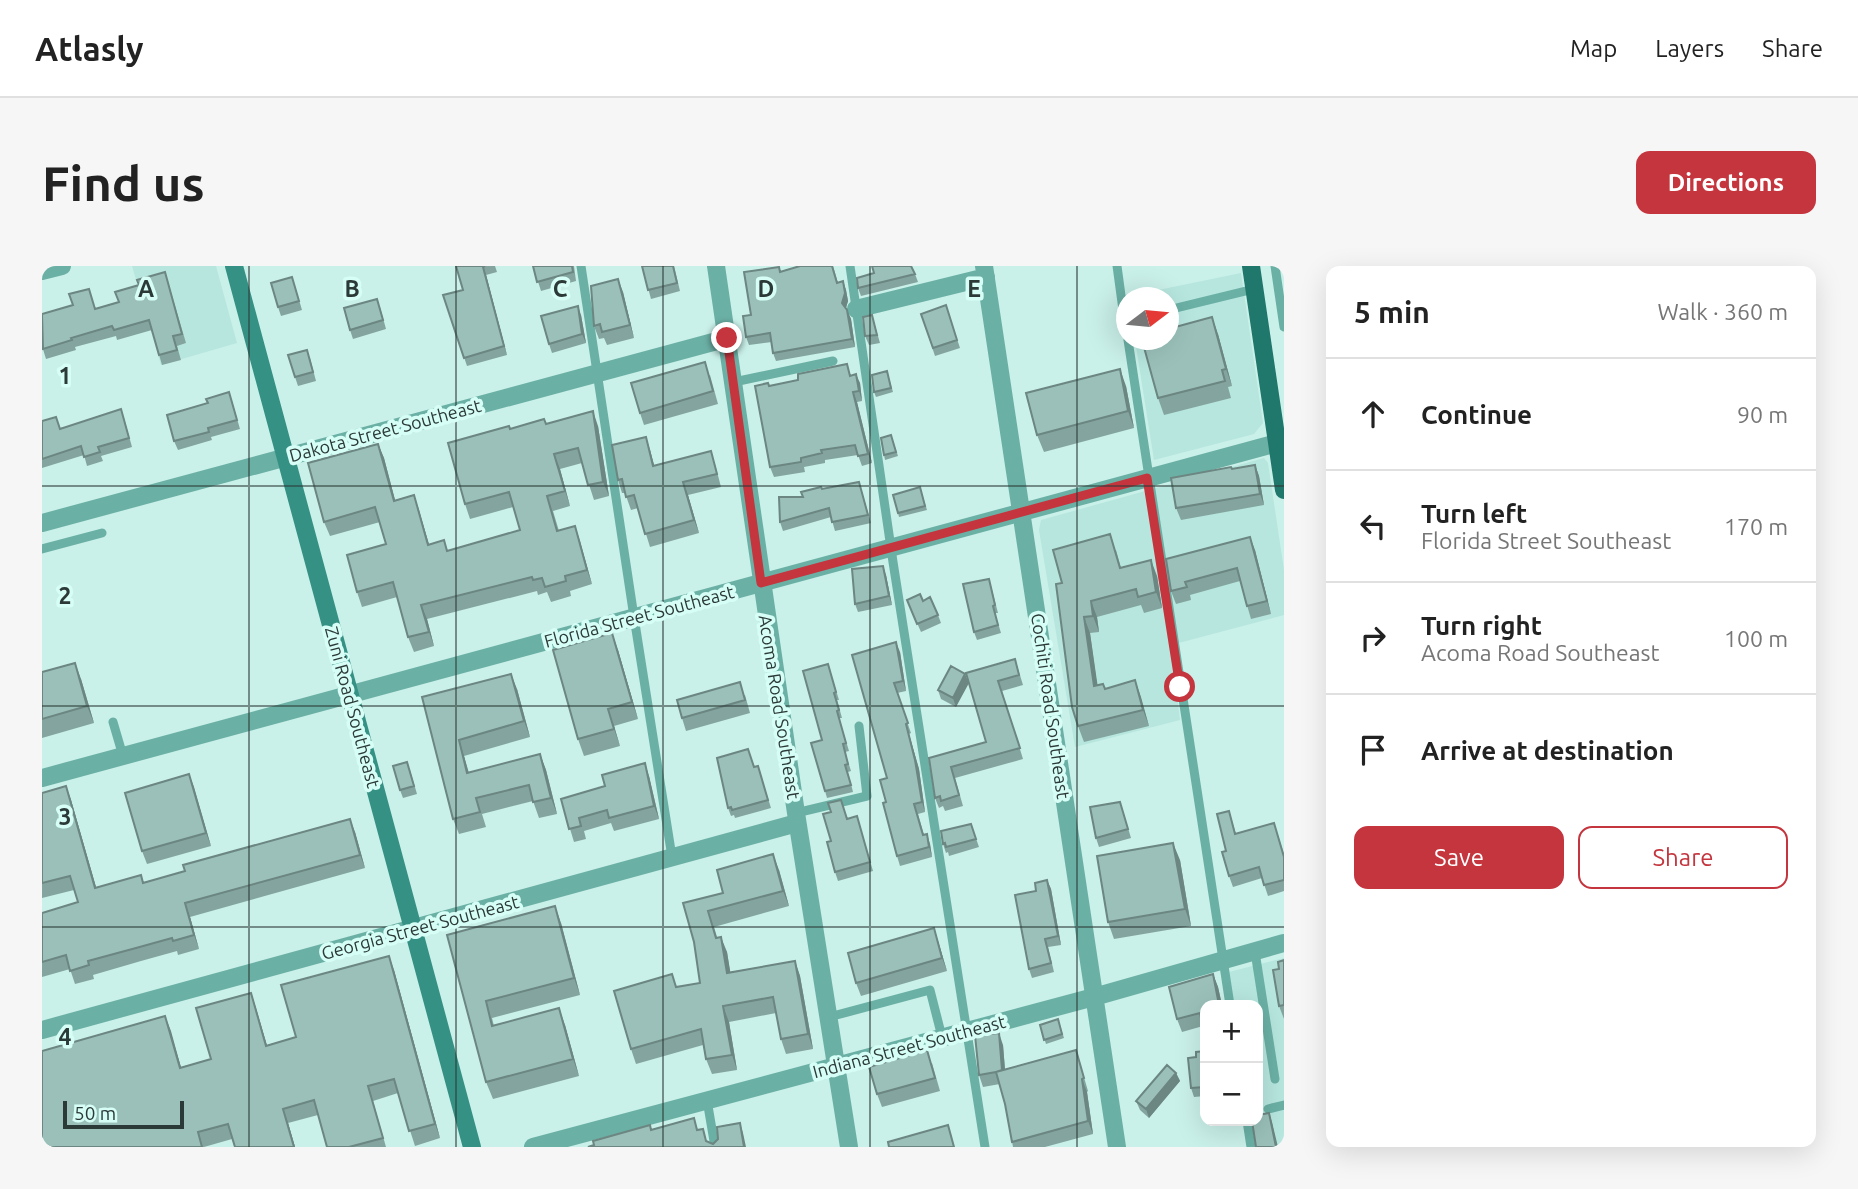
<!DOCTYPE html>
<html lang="en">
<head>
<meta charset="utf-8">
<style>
  body { margin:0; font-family:Ubuntu,sans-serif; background:#f6f6f6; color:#222 }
  .controls { position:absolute; right:21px; bottom:21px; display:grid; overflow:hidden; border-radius:14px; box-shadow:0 7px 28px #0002 }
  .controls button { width:63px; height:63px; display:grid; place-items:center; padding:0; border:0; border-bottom:2px solid #e0e0e0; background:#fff; color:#222; font:35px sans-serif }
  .compass { position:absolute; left:1074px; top:21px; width:63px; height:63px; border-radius:50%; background:#fff; box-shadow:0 7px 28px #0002; rotate:74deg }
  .scale { position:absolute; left:21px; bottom:18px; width:121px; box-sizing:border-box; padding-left:7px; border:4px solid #2b3a37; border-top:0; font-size:19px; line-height:24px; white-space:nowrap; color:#2b3a37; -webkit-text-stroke:5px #d6fef6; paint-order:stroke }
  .stop { position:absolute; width:21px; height:21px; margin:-16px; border:5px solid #c4353e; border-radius:50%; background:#fff }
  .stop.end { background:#c4353e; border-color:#fff; box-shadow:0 2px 7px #0008 }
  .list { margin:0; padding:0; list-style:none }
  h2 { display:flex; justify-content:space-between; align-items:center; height:91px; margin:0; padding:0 28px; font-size:30px }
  h2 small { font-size:23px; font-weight:400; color:#767676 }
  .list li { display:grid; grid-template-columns:46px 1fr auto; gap:21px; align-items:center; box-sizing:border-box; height:112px; padding:0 28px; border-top:2px solid #e0e0e0 }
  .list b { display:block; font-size:26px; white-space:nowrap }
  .list p { margin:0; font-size:23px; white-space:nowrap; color:#767676 }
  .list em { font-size:23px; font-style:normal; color:#767676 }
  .actions { display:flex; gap:14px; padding:21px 28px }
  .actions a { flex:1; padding:16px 0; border:2px solid #c4353e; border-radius:14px; text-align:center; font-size:24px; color:#c4353e }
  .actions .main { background:#c4353e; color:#fff }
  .icon { flex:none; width:38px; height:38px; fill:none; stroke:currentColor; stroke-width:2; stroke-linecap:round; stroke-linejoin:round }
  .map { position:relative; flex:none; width:1242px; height:881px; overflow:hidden; border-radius:14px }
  header { display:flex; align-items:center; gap:42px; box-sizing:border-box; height:98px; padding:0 35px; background:#fff; border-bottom:2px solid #e0e0e0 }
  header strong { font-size:33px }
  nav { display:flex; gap:38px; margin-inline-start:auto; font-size:24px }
  .intro { display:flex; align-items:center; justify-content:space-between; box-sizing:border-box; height:168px; padding:0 42px }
  h1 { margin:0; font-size:49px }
  .button { padding:18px 32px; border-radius:14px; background:#c4353e; color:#fff; font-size:24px; font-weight:700 }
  main { display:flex; gap:42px; padding:0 42px }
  aside { flex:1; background:#fff; border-radius:14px; box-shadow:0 7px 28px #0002 }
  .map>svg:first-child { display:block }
  .built { fill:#b6e6de }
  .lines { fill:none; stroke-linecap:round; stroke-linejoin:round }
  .lane { stroke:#6bb0a5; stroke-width:9 }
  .street { stroke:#6bb0a5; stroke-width:18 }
  .secondary { stroke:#369185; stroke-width:18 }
  .primary { stroke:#20776c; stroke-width:18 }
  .wall { fill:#84a59f }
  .shaded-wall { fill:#6c8682 }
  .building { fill:#9ac0b9; stroke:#6c8682; stroke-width:2 }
  .route { stroke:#c4353e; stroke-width:9 }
  .grid { fill:none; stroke:#2b3a37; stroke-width:2; stroke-opacity:0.55 }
  .labels { text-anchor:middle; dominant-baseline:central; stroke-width:7; stroke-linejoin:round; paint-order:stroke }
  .street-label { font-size:18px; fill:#2b3a37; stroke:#d6fef6 }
  .grid-label { font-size:23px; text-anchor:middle; font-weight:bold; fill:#2b3a37; stroke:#d6fef6; stroke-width:7; stroke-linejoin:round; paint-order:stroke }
</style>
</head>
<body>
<header>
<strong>Atlasly</strong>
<nav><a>Map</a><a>Layers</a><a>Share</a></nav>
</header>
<div class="intro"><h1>Find us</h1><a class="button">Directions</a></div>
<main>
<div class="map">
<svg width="1242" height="881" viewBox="0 0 1242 881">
  <rect width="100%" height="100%" fill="#c9f0e9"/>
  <!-- built -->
  <path class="built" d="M90 0H174L195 77 119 99Z
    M1199 7 1221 157 1212 168 1112 194 1093 74H1126V32L1087 30Z
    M1222 192 1226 197 1242 304V349L1129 379 1138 454 1033 481 997 264 999 254Z
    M1242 692V881H1214L1216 739H1192L1187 706Z"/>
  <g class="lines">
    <!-- lane -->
    <path class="lane" d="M539 0 592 351 630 591
      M808 0 851 296 943 881
      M1075 0 1084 66
      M1233 0 1242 61
      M1126 44 1212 23
      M1086 74 1188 739
      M692 116 791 95
      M0 283 60 267
      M71 456 81 490
      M754 547 825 530 817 460
      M1213 686 1233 813
      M787 751 888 724 900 771
      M665 834 673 881
      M1226 843 1242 839
      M1205 855 1209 881"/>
    <!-- street -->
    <path class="street" d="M674 0 754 547 807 881
      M942 0 1075 881
      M0 5 20 0
      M814 43 944 11
      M0 257 686 72
      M0 512 1235 177
      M0 764 755 557
      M491 881 1052 731 1242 677"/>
    <!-- secondary -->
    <path class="secondary" d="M192 0 430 881"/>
    <!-- primary -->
    <path class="primary" d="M1209 0 1242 224"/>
  </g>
  <!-- wall -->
  <path class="wall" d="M414 0H453L455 6 444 9 465 89 425 100 401 29 421 24Z
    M491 0H532L534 15 499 25Z
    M600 0H632L638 25 609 33Z
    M758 0H791L796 17 801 15 804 24 806 35 804 42 809 53 813 81 734 95 731 87 730 76 707 79 704 71 709 49 737 1 739 6Z
    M123 6 144 77 135 80 139 94 120 99 110 64 75 74 74 70 33 81 34 84 4 93 0 80 31 39 47 23 53 43 77 36 97 19Z
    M873 8 876 16 819 30 816 22Z
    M253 20 260 44 239 50 236 41Z
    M581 26 592 72 565 79 562 72 557 73 552 60Z
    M904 39 918 82 893 90 879 48Z
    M338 41 344 63 311 73 308 64Z
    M539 49 544 77 510 87 507 78Z
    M830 49 838 77 827 79 823 70Z
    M1176 68 1190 120 1186 121 1189 132 1122 149 1116 132Z
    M268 92 274 115 256 120 253 111Z
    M845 105 851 126 834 131 832 126Z
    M668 109 676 138 602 159 598 147Z
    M809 109 818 117 820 135 815 136 830 197 820 200 816 189 783 194V197L762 201 763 206 732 211 728 201 727 120Z
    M1084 120 1092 162 1002 186 995 169Z
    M190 135 198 163 169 171 170 174 136 184 132 175Z
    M82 152 90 181 59 190 61 195 45 200 42 189 0 202V155L18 162Z
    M504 157 556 160 567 230 552 234 540 197 518 203 528 240 511 245 517 265 533 260 550 318 528 325 529 330 509 336 505 326 496 329 495 325 385 353 392 380 372 386 366 371 355 331 320 341 315 326 344 278 338 256 288 270 282 256 336 178 342 192 353 234 372 229 387 278 402 274 405 285 478 264 471 241 428 253 423 238 468 163Z
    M849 169 856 190 843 194 842 189Z
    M608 184 612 200 673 198 679 221 646 229 657 267 608 281 596 242 589 244 583 227H580L576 214Z
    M1213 199 1217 210 1222 239 1139 254 1134 242Z
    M817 216 829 257 793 265 789 251 741 265 738 256 761 231 780 223Z
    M878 221 885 244 857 251 856 247Z
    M1074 284 1079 302 1115 310 1120 342 1102 347 1099 339 1055 351 1057 366 1048 367 1055 419 1063 423 1093 414 1107 460 1042 476 1036 460 1020 317Z
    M1213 284 1229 348 1209 353 1198 315 1148 329 1149 334 1134 338 1129 325 1124 293Z
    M844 309 850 339 816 346 813 338Z
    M949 320 956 347H953L959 367 935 374 932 366Z
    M865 334 881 335 896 349 899 357 879 366Z
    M576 384 596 453 572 460 578 480 542 490 536 473Z
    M858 386 864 425 855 427 869 467 867 468 877 503 883 546 876 548 882 569 888 578 890 591 858 600 855 590 844 536 845 512 810 389Z
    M973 393 981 419 960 425 981 493 913 512 921 540 903 545 901 540 897 542 893 532 887 492 944 476 924 407Z
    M786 398 797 434H795L800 452H797L807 485 803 486 809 505 806 506 811 526 785 532 783 525 780 474Z
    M909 400 914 441 899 433 896 424Z
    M0 406 39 413 52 457 0 472Z
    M475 423 488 471 422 490 427 507 498 488 504 504 515 548 497 552 491 535 440 548 444 561 417 568 411 553 380 431Z
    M703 429 708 447 644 465 640 452Z
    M716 500 729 542 693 552 692 549 689 550 686 542 712 501Z
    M368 504 375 528 361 532 358 524Z
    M147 508 169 580 105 598 100 585Z
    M607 510 617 553 572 565 569 557 542 565 544 573 532 576 519 533Z
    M24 520 29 534 54 621 102 616 313 566 323 602 148 651 157 683 136 689 135 685 99 695 51 709 52 713 33 718 28 703 0 711V647L36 636 32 624 0 632V527Z
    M1081 545 1089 572 1057 581 1054 572Z
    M1187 545 1194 568 1232 557 1242 588V625L1226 630 1220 612 1191 621 1187 610 1184 585Z
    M815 550 831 605 796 615 793 606 789 575 805 553Z
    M929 558 937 581 907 590 906 586 904 587 901 578Z
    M1138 594 1149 660 1072 673 1066 656Z
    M737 604 747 640 672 661 675 671 685 686 688 706 753 695 758 710 771 783 744 788 739 773 734 747 687 756 695 804 670 808 664 793 661 779 594 798 589 783 635 721 658 717 652 676 641 637 681 627Z
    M1005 614 1009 623 1019 679 1006 681 1012 706 990 712 987 703 994 625Z
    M519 657 538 729 450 752 452 760 523 759 537 810 451 833 444 816 405 669Z
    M896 675 905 705 819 730 814 717Z
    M1242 694V753L1237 740V703Z
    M352 704 398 872 373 880 356 827 331 835 344 881H285L276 849 246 857 253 881H193L190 873 162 881H0L123 750 139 801 169 793 209 727 225 779 254 771Z
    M1171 708 1176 721 1180 739H1163V765L1161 760 1140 766 1135 753Z
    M1016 753 1022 772 1004 778 998 759Z
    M961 779 963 803 1034 784 1046 825 1045 826 1051 868 1003 881H971L963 838 958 818 941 821 937 809Z
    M1163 785V830L1152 831 1149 822 1154 791Z
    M890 797 898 825 840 841 835 828Z
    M1134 807 1138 815 1107 852 1098 844 1094 835Z"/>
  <!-- shaded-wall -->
  <path class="shaded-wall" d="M441 1 444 9 465 89 462 80Z
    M576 13 581 26 592 72 588 59Z
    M801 15 804 24 806 35 803 45 800 37Z
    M536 40 539 49 544 77 540 68Z
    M805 44 809 53 813 81 810 73Z
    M1170 51 1176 68 1190 120 1184 103Z
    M1078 103 1084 120 1092 162 1086 145Z
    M814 108 818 117 820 135 817 125Z
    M811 126 815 136 830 197 826 188Z
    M551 145 556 160 567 230 561 216Z
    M604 171 608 184 616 213 611 200Z
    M336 178 342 192 357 249 352 235Z
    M512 188 518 203 528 240 523 225Z
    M1213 199 1217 210 1222 239 1218 228Z
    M641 216 646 229 657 267 652 254Z
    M372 229 377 244 391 293 386 279Z
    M533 260 538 275 550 318 545 304Z
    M1208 271 1213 284 1229 348 1225 335Z
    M1109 294 1115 310 1120 342 1114 326Z
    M841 300 844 309 850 339 847 330Z
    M1049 335 1055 351 1057 366 1051 350Z
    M379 339 385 353 392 380 387 366Z
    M1042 351 1048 367 1058 436 1052 420Z
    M570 367 576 384 596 453 590 436Z
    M854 376 858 386 864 425 861 415Z
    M33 397 39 413 52 457 45 440Z
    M469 408 475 423 488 471 482 455Z
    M923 408 927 417 914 441 911 432Z
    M1093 414 1099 431 1107 460 1101 444Z
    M566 443 572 460 578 480 572 463Z
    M864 458 877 503 883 546 880 536Z
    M417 474 422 490 431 523 425 507Z
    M498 488 504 504 515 548 509 532Z
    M603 497 607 510 617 553 612 540Z
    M147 508 152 521 169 580 164 567Z
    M24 520 29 534 58 635 53 622Z
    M308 553 313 566 323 602 318 589Z
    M885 568 888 578 890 591 887 581Z
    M1131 577 1138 594 1149 660 1143 643Z
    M731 588 737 604 747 640 741 625Z
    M1005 614 1009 623 1019 679 1016 670Z
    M143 637 148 651 157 683 152 669Z
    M513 640 519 657 538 729 532 712Z
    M892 662 896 675 905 705 900 692Z
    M679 671 685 686 691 722 685 707Z
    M347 690 352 704 398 872 393 858Z
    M753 695 758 710 771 783 766 768Z
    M1171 708 1176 721 1180 739H1177Z
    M209 727 214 742 229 794 224 780Z
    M681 740 687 756 695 804 690 789Z
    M517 742 523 759 537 810 531 793Z
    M123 750 129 765 143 816 138 802Z
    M957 767 961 779 964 817 960 805Z
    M1134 807 1138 815 1107 852 1104 843Z
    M1040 813 1045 826 1051 868 1046 855Z
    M241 843 246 857 253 881H252Z
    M1227 847 1230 856 1236 881H1234Z
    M698 857 701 867 704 881H702Z"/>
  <!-- building -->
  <path class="building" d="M414 0H443L441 1 462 80 422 92 401 29 421 24Z
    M491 0H530L531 6 495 16Z
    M600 0H631L635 17 606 24Z
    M758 0H790L795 17 801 15 803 27 800 37 805 44 810 73 731 87 728 67 704 71 701 50 709 49 702 6 737 1 738 6Z
    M830 0H869L873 8 816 22 815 12 832 7Z
    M123 6 140 68 131 70 135 84 117 89 107 54 72 64 70 60 29 72 30 74 1 83 0 48 31 39 27 28 47 23 53 43 77 36 73 26 97 19 95 14Z
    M250 11 257 35 236 41 229 17Z
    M576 13 588 59 560 66 558 58 552 60 549 20Z
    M335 33 341 54 308 64 302 42Z
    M904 39 915 74 891 82 879 48Z
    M536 40 540 68 507 78 499 50Z
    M830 49 835 69 823 70 821 51Z
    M1170 51 1184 103 1180 104 1183 115 1116 132 1100 74H1126V63Z
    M265 84 271 106 253 111 246 89Z
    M663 96 671 125 598 147 589 117Z
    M805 98 808 110 814 108 817 125 811 126 826 188 816 190 813 179 779 184 780 187 759 192V196L728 201 713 120 726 117 727 120 756 114V108Z
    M1078 103 1086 145 995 169 984 127Z
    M845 105 849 122 832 126 830 109Z
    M187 126 195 154 166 162 167 166 132 175 125 149 166 137 164 133Z
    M79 143 87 172 56 181 58 186 42 191 39 180 0 193V155L14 151 18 163Z
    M551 145 561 216 546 219 536 182 512 188 523 225 505 230 515 265 533 260 545 304 523 310 524 315 503 321 500 312 491 314 490 311 379 339 387 366 366 371 351 316 315 326 305 289 344 278 333 241 282 256 266 197 336 178 352 235 372 229 386 279 402 274 405 285 478 264 467 226 423 238 406 177 467 160 468 163 502 153 504 158Z
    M849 169 854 186 842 189 839 172Z
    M604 171 611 200 669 185 675 208 641 216 652 254 603 268 592 229 584 231 580 213 576 214 570 179Z
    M1213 199 1218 228 1134 242 1129 212 1189 201 1190 203Z
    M817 216 826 249 790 256 787 242 738 256 737 231H761L759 226 779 221 780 223Z
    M878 221 883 240 856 247 851 229Z
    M1068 268 1078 302 1109 294 1114 326 1096 331 1094 323 1049 335 1051 350 1042 351 1052 420 1061 418 1063 423 1093 414 1101 444 1036 460 1030 441 1014 318 1020 317 1011 284Z
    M1208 271 1225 335 1205 340 1195 302 1143 316 1145 321 1129 325 1124 293Z
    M841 300 847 330 813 338 810 303Z
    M947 313 953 339 951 340 956 359 932 366 921 318Z
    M878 328 881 335 888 331 896 349 875 358 865 334Z
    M570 367 590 436 566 443 572 463 536 473 511 384Z
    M854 376 861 415 852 417 866 457 864 458 873 494 880 536 872 538 881 569 885 568 887 581 855 590 841 537 844 536 838 514 845 512 810 389Z
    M973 393 977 409 956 415 978 482 909 501 917 529 899 535 898 530 893 532 887 492 944 476 924 407Z
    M33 397 45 440 0 453V406Z
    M786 398 794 426 792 427 797 444 795 445 804 477 801 478 806 498 803 499 809 519 783 525 769 477 780 474 761 405Z
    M909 400 923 408 911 432 896 424Z
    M469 408 482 455 417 474 425 507 498 488 509 532 491 536 487 519 434 532 438 546 411 553 380 431Z
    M698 416 703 434 640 452 635 434Z
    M706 483 712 501 716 500 726 534 690 544 689 541 686 542 675 492Z
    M365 496 372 520 358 524 351 500Z
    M603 497 612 540 567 552 565 544 537 552 539 560 527 563 519 533 563 520 560 509Z
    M147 508 164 567 100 585 83 527Z
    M24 520 53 622 99 609 101 617 143 605 141 599 308 553 318 589 143 637 152 669 131 675 130 672 94 682 46 695 47 699 28 705 24 689 0 696V647L36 636 28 610 0 617V527Z
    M799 534 805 553 815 550 828 596 793 606 785 576 789 575 781 548 789 546 786 537Z
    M1078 536 1086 563 1054 572 1048 541Z
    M1187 545 1193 568 1232 557 1242 591V614L1222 619 1217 601 1187 610 1180 586 1184 585 1175 548Z
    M929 558 934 573 904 581 903 577 901 578 899 565Z
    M1131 577 1143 643 1066 656 1055 590Z
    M731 588 741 625 666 645 674 672 679 671 685 707 753 695 766 768 739 773 731 731 681 740 690 789 664 793 659 763 589 783 572 725 630 708 634 721 658 717 652 676 641 637 681 627 675 604Z
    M1005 614 1016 670 1003 673 1009 697 987 703 973 629 994 625 993 617Z
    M513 640 532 712 444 735 450 760 517 742 531 793 444 816 405 669Z
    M892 662 900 692 814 717 806 687Z
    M347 690 393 858 367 865 352 813 326 820 341 872 307 881H285L272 834 241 843 252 881H193L186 858 156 866 160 881H0V785L123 750 138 802 169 793 154 742 209 727 224 780 254 771 239 719Z
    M1242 694V739L1237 740 1231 704 1237 703 1236 696Z
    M1171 708 1177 739H1163V756L1160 757 1158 747 1135 753 1127 721Z
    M1016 753 1020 768 1002 774 998 759Z
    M957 767 960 804 954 806 937 809 933 769Z
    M885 784 893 812 835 828 827 801Z
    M1034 784 1042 812 1040 813 1046 855 970 876 963 838 954 806Z
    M1163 785V821L1149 822 1146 792 1154 791V786Z
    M1125 799 1134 807 1104 843 1094 835Z
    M1227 847 1234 881H1214L1210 855H1216V849Z
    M652 852 655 864 661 863 664 875 671 878 676 873 675 861 698 857 702 881H546L552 879 551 875 608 859 609 864Z
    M906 859 912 881H847L846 876Z"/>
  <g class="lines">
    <!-- route -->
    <path class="route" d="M685 72 719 317 1105 212 1138 421"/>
  </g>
  <!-- grid -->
  <path class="grid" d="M207 0V881M414 0V881M621 0V881M828 0V881M1035 0V881M0 220H1242M0 440H1242M0 661H1242"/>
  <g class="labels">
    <!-- street labels -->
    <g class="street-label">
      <text transform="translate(343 164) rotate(-15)">Dakota Street Southeast</text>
      <text transform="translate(597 350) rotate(-15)">Florida Street Southeast</text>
      <text transform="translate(1009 440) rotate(82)">Cochiti Road Southeast</text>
      <text transform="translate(311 441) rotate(75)">Zuni Road Southeast</text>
      <text transform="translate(738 441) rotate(81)">Acoma Road Southeast</text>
      <text transform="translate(378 661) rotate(-15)">Georgia Street Southeast</text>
      <text transform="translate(867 780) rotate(-15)">Indiana Street Southeast</text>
    </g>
  </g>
  <g class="grid-label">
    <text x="104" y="31">A</text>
    <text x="310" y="31">B</text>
    <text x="518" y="31">C</text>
    <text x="724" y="31">D</text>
    <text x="932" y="31">E</text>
    <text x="23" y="118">1</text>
    <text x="23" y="338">2</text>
    <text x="23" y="559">3</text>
    <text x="23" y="779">4</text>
  </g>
</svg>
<div class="controls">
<button>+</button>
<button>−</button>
</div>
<svg class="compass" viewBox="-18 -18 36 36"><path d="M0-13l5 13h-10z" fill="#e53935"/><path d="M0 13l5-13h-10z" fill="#767676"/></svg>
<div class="scale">50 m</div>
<div class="stop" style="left:1138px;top:421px"></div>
<div class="stop end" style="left:685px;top:72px"></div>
</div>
<aside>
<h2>5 min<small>Walk · 360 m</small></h2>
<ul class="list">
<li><svg class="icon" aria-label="ahead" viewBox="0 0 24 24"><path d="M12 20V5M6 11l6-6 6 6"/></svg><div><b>Continue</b></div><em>90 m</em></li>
<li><svg class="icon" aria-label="left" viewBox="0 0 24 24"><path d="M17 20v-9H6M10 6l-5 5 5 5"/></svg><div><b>Turn left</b><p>Florida Street Southeast</p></div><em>170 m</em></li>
<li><svg class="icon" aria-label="right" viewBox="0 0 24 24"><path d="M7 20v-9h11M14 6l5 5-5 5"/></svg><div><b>Turn right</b><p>Acoma Road Southeast</p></div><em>100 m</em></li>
<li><svg class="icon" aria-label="arrive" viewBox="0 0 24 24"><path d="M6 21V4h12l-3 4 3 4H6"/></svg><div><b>Arrive at destination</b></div></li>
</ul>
<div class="actions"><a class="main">Save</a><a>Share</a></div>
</aside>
</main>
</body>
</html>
